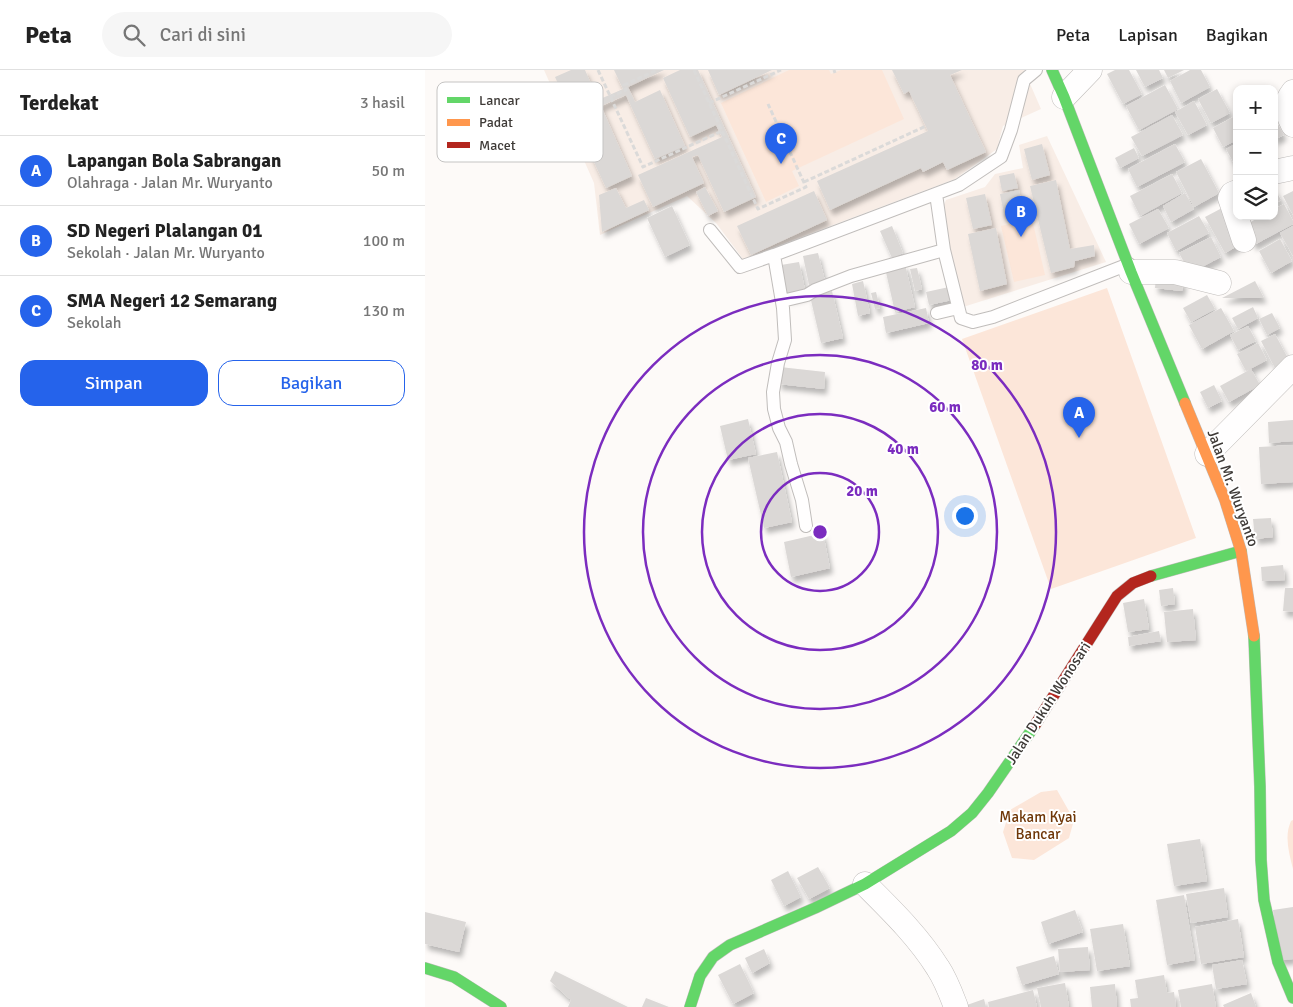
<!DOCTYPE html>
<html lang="id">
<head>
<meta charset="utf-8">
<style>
  body { margin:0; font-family:Signika,sans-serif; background:#f6f6f6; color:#222 }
  .controls { position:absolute; right:15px; top:15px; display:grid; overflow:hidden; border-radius:10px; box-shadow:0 2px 8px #0003 }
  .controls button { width:45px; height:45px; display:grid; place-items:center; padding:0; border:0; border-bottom:1px solid #e0e0e0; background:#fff; color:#222; font:25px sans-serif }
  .you { position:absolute; left:539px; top:445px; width:18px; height:18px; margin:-12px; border:4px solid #fff; border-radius:50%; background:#1a73e8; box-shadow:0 0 0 8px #1a73e833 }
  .badge { display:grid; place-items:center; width:32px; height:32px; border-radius:50%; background:#2563eb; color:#fff; font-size:16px; font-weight:700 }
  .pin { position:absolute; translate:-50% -41px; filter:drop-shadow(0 1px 2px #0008) }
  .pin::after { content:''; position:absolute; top:26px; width:18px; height:15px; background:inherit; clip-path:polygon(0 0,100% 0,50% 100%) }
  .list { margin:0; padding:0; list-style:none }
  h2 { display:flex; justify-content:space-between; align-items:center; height:65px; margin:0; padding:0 20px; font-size:21px }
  h2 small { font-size:16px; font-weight:400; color:#767676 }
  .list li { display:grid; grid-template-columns:32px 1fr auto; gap:15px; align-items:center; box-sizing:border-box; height:70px; padding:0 20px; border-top:1px solid #e0e0e0 }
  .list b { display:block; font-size:19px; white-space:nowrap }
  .list p { margin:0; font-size:16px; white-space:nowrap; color:#767676 }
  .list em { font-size:16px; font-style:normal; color:#767676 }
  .actions { display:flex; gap:10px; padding:15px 20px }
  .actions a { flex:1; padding:11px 0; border:1px solid #2563eb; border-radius:15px; text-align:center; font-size:18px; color:#2563eb }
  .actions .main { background:#2563eb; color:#fff }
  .icon { flex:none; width:28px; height:28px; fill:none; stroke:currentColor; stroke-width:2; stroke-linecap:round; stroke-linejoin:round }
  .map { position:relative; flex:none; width:868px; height:937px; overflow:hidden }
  header { display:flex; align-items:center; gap:30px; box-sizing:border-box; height:70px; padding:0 25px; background:#fff; border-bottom:1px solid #e0e0e0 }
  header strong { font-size:24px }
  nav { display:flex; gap:28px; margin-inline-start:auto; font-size:18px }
  .search { width:350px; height:45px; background:#f6f6f6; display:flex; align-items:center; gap:12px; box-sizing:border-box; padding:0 18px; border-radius:28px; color:#767676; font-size:19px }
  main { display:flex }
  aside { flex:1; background:#fff }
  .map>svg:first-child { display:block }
  .built { fill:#f8ede6 }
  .green { fill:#fce6d9 }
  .building { fill:#dbd8d6; filter:url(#shadow) }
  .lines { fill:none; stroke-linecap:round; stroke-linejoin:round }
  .lane-casing { stroke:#c0bdbb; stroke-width:14 }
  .street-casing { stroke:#c0bdbb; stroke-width:25 }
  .fast-casing { stroke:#c0bdbb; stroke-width:12 }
  .slow-casing { stroke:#c0bdbb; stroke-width:12 }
  .jam-casing { stroke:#c0bdbb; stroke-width:12 }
  .path { stroke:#dbdad9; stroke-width:3; stroke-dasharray:5 2.5; stroke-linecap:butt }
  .lane { stroke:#fffefe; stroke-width:12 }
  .street { stroke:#fffefe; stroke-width:24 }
  .fast { stroke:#63d668; stroke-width:11 }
  .slow { stroke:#ff974d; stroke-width:11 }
  .jam { stroke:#b3261e; stroke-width:11 }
  .ring { fill:none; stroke:#7b2cbf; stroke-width:2.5 }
  .labels { text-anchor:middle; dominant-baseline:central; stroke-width:4; stroke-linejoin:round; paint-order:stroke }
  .street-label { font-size:15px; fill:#3e3a37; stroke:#fff }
  .park-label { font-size:15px; fill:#6f3708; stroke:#fff }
  .key { fill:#fff; stroke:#c5c4c3; stroke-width:1 }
  .key-label { font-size:14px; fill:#3e3a37 }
  .centre { fill:#7b2cbf; stroke:#fff; stroke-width:2.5 }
  .ring-label { font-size:15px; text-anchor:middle; font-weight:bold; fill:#7b2cbf; stroke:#fff; stroke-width:4; stroke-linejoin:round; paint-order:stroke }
</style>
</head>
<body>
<header>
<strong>Peta</strong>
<div class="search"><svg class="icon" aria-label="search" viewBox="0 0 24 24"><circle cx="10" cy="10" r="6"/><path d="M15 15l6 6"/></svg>Cari di sini</div>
<nav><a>Peta</a><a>Lapisan</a><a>Bagikan</a></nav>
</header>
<main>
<aside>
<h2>Terdekat<small>3 hasil</small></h2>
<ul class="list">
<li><span class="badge">A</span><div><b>Lapangan Bola Sabrangan</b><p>Olahraga · Jalan Mr. Wuryanto</p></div><em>50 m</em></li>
<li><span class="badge">B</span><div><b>SD Negeri Plalangan 01</b><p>Sekolah · Jalan Mr. Wuryanto</p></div><em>100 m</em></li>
<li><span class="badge">C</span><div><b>SMA Negeri 12 Semarang</b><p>Sekolah</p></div><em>130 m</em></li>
</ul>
<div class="actions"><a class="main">Simpan</a><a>Bagikan</a></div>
</aside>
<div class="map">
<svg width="868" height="937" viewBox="0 0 868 937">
  <defs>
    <filter id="shadow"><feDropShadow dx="3" dy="5.5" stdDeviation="2.5" flood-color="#0004"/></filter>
  </defs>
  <rect width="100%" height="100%" fill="#fdfaf8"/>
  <!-- built -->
  <path class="built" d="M119 0H599L616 39 578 56 572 79 530 109 318 189 291 153 262 126 175 165 169 113Z
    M622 66 681 192 538 237 516 141 521 130 560 117 570 104 598 98 594 75Z"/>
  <!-- green -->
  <path class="green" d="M364 0H404L406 4 416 0H457L479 49 367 101 374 116 341 132 296 33Z
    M607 149 620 205 589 212 576 156Z
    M682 218 771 468 626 519 537 269Z
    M632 720 649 750 644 768 609 790 587 788 578 762 585 740 616 722Z
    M868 750V799C864 783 859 766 866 751Z"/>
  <!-- building -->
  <path class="building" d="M146 0H160L173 30 198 19 189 0H239L203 17 210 32 235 20 260 76 230 89 201 25 176 36 207 106 181 118 130 7Z
    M255 0H273L331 127 299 142 273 85 267 87 279 113 228 137 213 105 297 67 291 55 265 67 238 8Z
    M283 0H347L294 25Z
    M467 0H537L525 5 561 82 522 100 518 92 498 102 496 98 405 140 392 111 503 61 484 21 479 24Z
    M690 0H704L717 24 698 34 682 4Z
    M711 0H734L738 8 720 17Z
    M739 0H759L743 8Z
    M765 0H776L785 17 756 33 745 11Z
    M740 15 753 39 714 60 701 36Z
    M792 19 805 43 786 53 773 29Z
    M769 31 782 55 763 65 750 42Z
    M747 45 758 65 717 86 706 67Z
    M812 45V70L798 77 788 58Z
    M849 47 859 65 849 70Z
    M812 73V99L801 79Z
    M617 74 625 105 607 110 599 79Z
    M750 74 760 92 712 117 703 99Z
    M709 78 714 88 695 98 690 88Z
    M776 89 794 123 769 137 751 102Z
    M589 103 593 118 577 121 574 106Z
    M747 104 757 123 715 146 705 126Z
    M631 110 645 179 669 175 670 186 650 191 649 197 626 203 605 116Z
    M280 117 293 141 283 146 271 122Z
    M191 118 201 138 219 130 224 140 177 162 174 125Z
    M849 118 856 130 849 134Z
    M594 120 598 140 579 144 575 124Z
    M389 121 402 150 326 185 312 156Z
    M868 121V145L858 126Z
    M760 123 769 139 746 152 738 136Z
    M560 124 567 155 548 159 541 128Z
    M859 134 868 151V154L829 175 819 156 836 146H849V139Z
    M247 136 265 175 240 187 222 148Z
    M797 138 816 174 800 183 780 147Z
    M733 139 744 158 714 174 704 154Z
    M774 146 784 163 751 181 742 163Z
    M467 156 478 183 467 188 455 161Z
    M868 156V186L855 163Z
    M571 158 582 214 555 221 543 164Z
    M786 167 796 187 765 203 754 183Z
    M855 169 867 191 846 203 834 181Z
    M393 183 400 211 384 215 378 186Z
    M374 192 381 224 363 228 356 195Z
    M480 194 490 237 470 242 460 198Z
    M492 198 497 219 490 221 485 199Z
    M731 207 759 211 757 221 730 218Z
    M438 211 445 243 433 246 427 214Z
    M830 211 839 228H797Z
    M524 217 527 230 504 235 501 222Z
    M407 221 418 268 396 273 385 226Z
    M451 222 455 238 450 239 446 223Z
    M782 225 790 239 766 252 758 238Z
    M828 237 833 248 813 259 807 248Z
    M501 238 504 253 461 263 458 247Z
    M796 238 809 261 777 279 764 255Z
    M847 243 855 258 842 265 834 249Z
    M823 256 831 271 813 280 805 265Z
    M850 264 867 296 853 304 836 271Z
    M833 273 842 290 821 301 812 284Z
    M355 297 400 302 399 319 353 314Z
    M826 299 835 315 804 332 795 316Z
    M789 315 797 331 783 338 775 322Z
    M323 349 331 384 303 390 295 356Z
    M868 350V371L844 373 843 352Z
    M868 375V412L836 414 834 377Z
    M352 382 367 452 339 458 323 388Z
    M846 448 848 467 830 469 828 449Z
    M398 463 405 498 366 507 359 472Z
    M858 495 860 510 837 511 836 497Z
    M748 518 750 534 736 536 734 520Z
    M860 518H868V542L858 541Z
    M719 529 724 559 703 562 698 533Z
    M768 539 771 570 742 572 739 542Z
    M734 561 736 571 704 576 703 567Z
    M775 769 782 811 749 816 742 774Z
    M393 797 405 818 384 829 372 808Z
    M363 801 376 827 359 836 346 810Z
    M799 818 803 847 766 853 761 824Z
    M759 825 770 890 742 895 731 830Z
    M868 837V889L854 890 848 840Z
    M650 840 658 862 623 874 616 852Z
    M0 842 41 852 34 882 0 874Z
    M813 849 819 887 776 894 770 857Z
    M698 854 705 896 672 901 665 859Z
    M663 877 665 900 635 902 633 879Z
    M339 879 345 893 327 903 320 888Z
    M629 886 634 904 597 915 591 897Z
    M817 890 822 914 791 919 787 895Z
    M315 894 329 923 308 934 293 905Z
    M130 901 203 937H143L146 930 125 911Z
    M739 905 742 923 749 922 751 937H706L705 929 713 928 710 910Z
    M640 913 644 937H616L612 918Z
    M690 914 692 937H667L665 917Z
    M787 914 791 937H756L753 920Z
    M608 920 612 937H564L563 932Z
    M826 923 831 937H799L798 935Z
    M221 928 244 937H217Z
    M559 929 561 937H543L542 935Z"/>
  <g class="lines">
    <defs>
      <path id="lane" d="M511 124 519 180 536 248 548 252 568 247 704 194
        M285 160 315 197 349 185 534 115 576 87 586 60 599 10 611 0
        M349 185 358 238 360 270 353 293 348 322 349 339 354 358 361 372 366 394 377 430 381 456
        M357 231 382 225 390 220 426 206 519 180
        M512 243 533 238"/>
      <path id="street" d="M868 22C858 35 861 41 868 55
        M639 27 665 0
        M849 102 868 98
        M812 122 807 124 805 128 819 170
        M706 202H750L794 213
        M782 384 868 297
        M440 814C466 840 493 866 513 898 521 910 526 924 531 937"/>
      <path id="fast" d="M627 0 639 27 706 202 760 333
        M726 506 816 481
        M829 566 835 717 836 790 839 830 853 892 868 928
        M0 898 29 907 76 937
        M265 937 275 906 288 887 305 875 390 838 440 814 526 761 547 743 563 723 610 655"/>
      <path id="slow" d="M760 333 800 430 816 481 829 566"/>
      <path id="jam" d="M610 655 692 526 708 513 726 506"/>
    </defs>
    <!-- lane casing -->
    <use href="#lane" class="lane-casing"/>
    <!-- street casing -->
    <use href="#street" class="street-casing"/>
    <!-- fast casing -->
    <use href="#fast" class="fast-casing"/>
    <!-- slow casing -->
    <use href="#slow" class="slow-casing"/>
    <!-- jam casing -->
    <use href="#jam" class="jam-casing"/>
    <!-- path -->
    <path class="path" d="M173 0 218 97 297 61
      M269 0 333 139 381 117 343 34
      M409 0 410 3
      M185 27 201 20 199 15 232 0
      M284 33 356 0
      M379 112 501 56"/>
    <!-- lane -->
    <use href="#lane" class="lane"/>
    <!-- street -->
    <use href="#street" class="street"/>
    <!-- fast -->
    <use href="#fast" class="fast"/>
    <!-- slow -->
    <use href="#slow" class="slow"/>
    <!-- jam -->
    <use href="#jam" class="jam"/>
  </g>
  <!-- distance rings -->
  <g class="ring">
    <circle cx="395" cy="462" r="59"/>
    <circle cx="395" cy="462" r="118"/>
    <circle cx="395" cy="462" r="177"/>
    <circle cx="395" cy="462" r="236"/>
  </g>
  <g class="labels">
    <!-- street labels -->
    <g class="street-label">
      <text transform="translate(808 418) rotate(70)">Jalan Mr. Wuryanto</text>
      <text transform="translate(623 633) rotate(-57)">Jalan Dukuh Wonosari</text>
    </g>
    <!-- park labels -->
    <g class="park-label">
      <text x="613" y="747">Makam Kyai<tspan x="613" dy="17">Bancar</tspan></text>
    </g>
  </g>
  <!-- legend -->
  <rect x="12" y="12" width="166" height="80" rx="8" class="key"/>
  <rect x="22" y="27" width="23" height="6" fill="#63d668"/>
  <rect x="22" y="49" width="23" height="7" fill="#ff974d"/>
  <rect x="22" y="72" width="23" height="6" fill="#b3261e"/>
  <g class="key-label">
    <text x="54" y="35">Lancar</text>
    <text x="54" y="57">Padat</text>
    <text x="54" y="80">Macet</text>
  </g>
  <circle cx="395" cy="462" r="8" class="centre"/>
  <g class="ring-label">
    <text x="562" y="300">80 m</text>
    <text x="520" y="342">60 m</text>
    <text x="478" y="384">40 m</text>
    <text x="437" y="426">20 m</text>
  </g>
</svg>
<div class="controls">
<button>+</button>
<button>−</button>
<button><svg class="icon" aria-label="layers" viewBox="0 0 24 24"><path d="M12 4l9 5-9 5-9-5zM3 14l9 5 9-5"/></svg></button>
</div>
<div class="you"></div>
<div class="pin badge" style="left:654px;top:368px">A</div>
<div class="pin badge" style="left:596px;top:167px">B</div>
<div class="pin badge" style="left:356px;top:94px">C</div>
</div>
</main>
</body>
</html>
